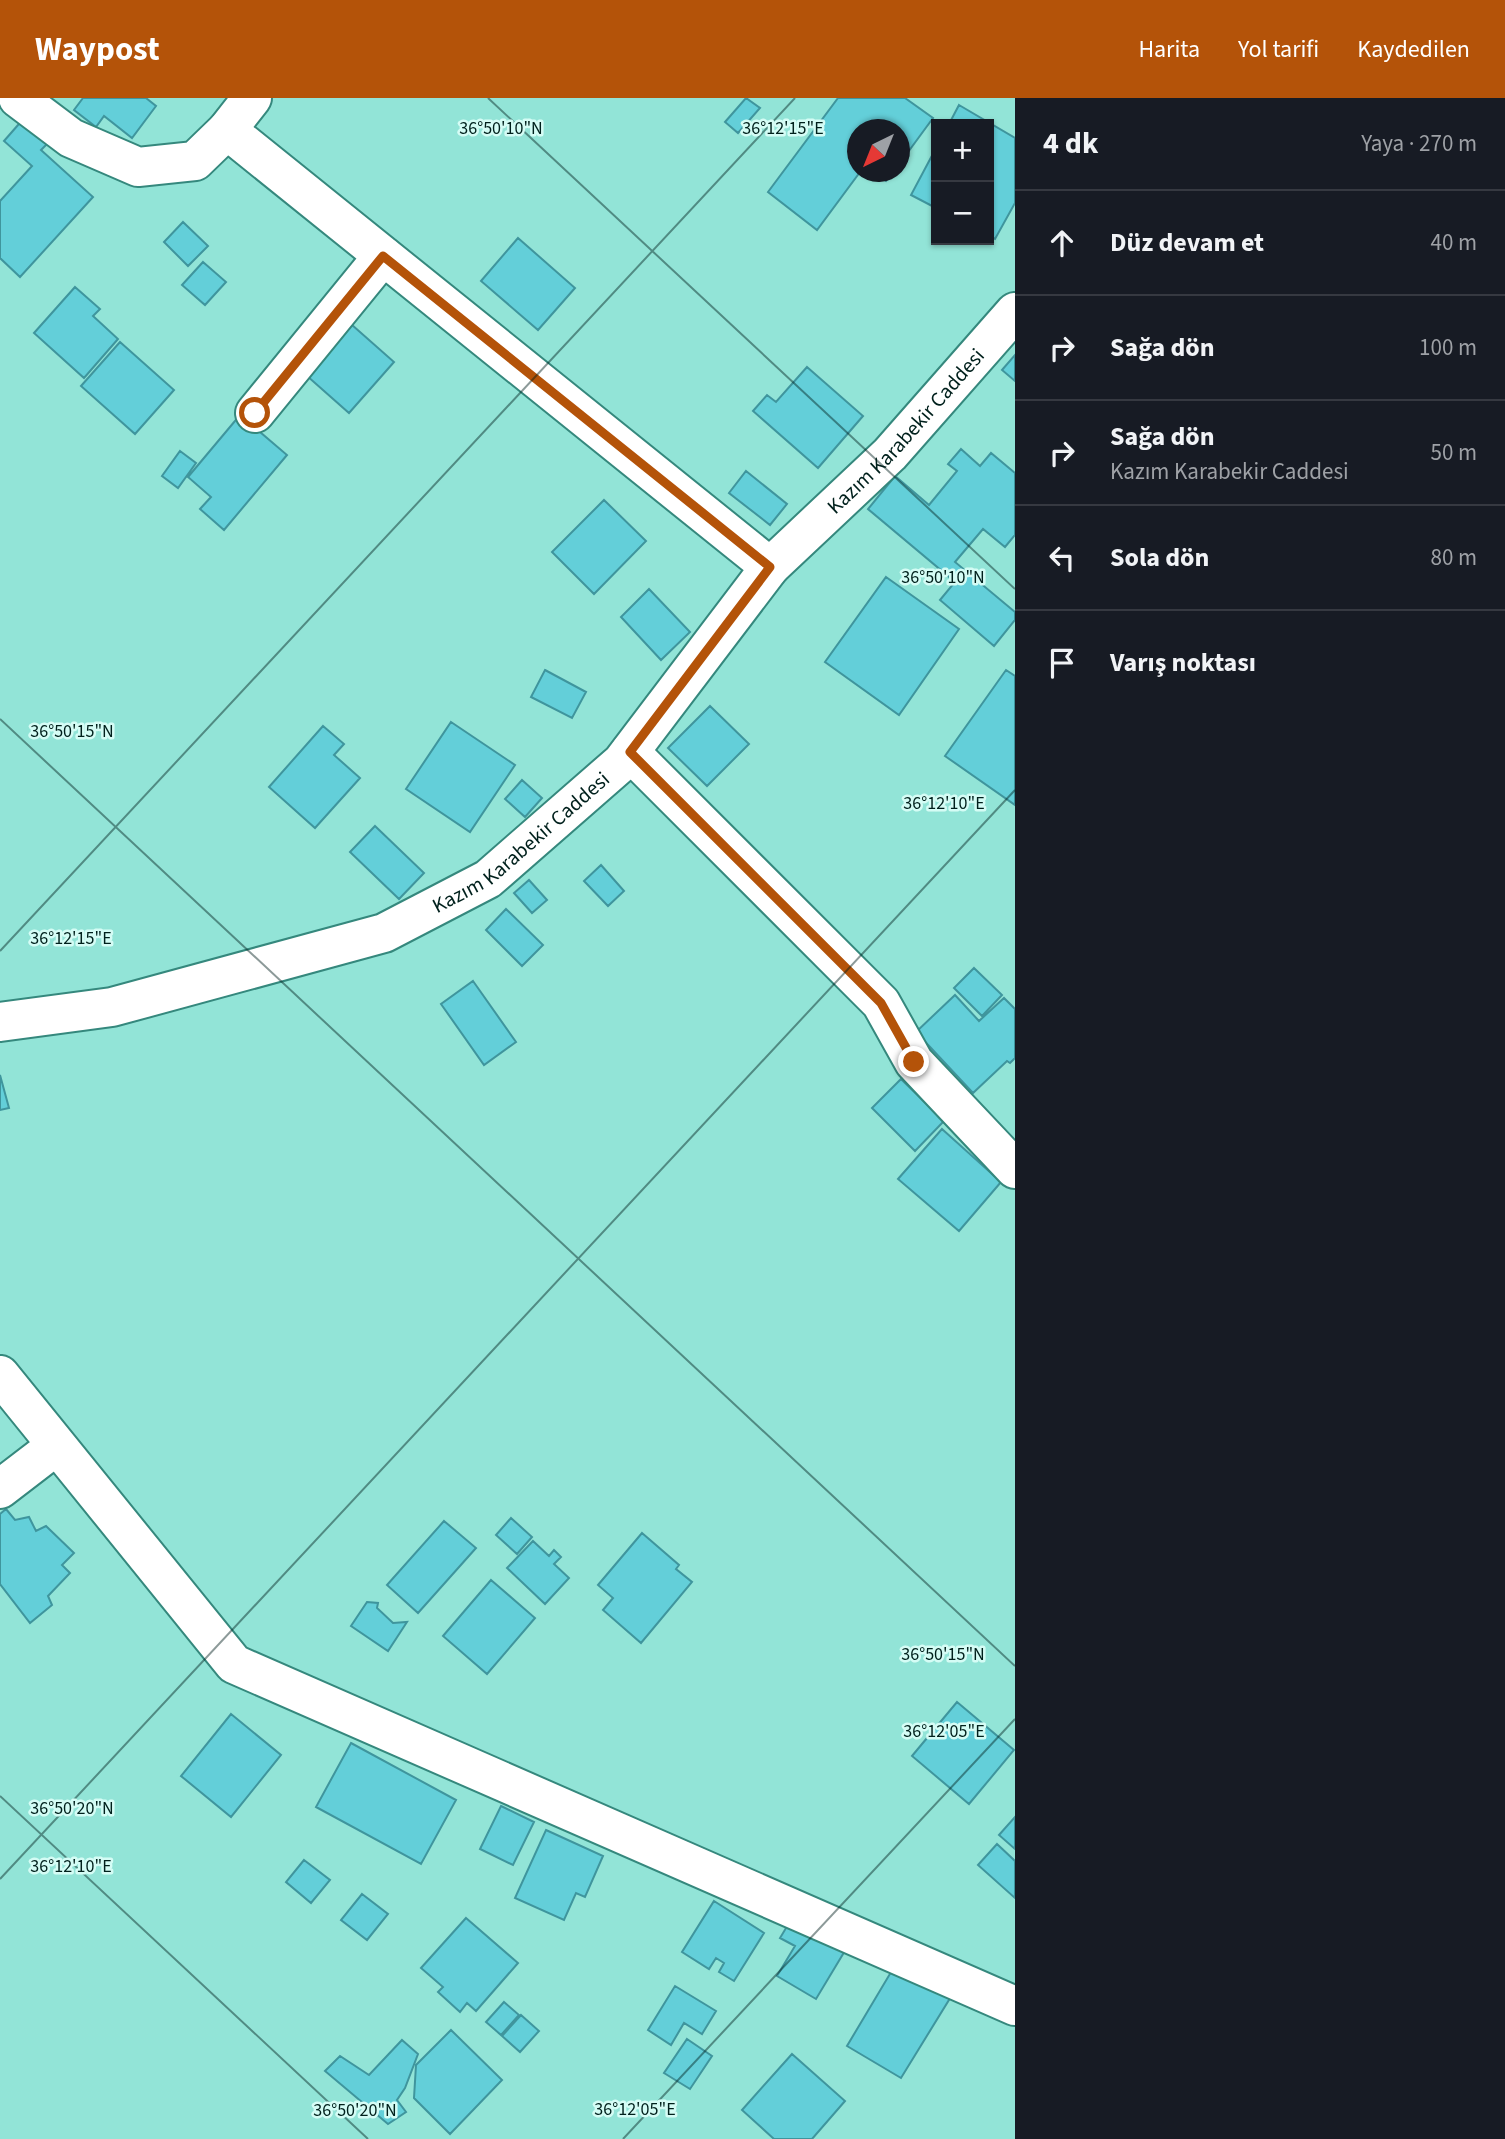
<!DOCTYPE html>
<html lang="tr">
<head>
<meta charset="utf-8">
<style>
  body { margin:0; font-family:"Source Sans 3",sans-serif; background:#20242c; color:#f1f3f6 }
  .controls { position:absolute; right:21px; top:21px; display:grid; overflow:hidden; border-radius:0px; box-shadow:0 2px 5px #0004 }
  .controls button { width:63px; height:63px; display:grid; place-items:center; padding:0; border:0; border-bottom:2px solid #363941; background:#171b24; color:#f1f3f6; font:35px sans-serif }
  .compass { position:absolute; left:847px; top:21px; width:63px; height:63px; border-radius:50%; background:#171b24; box-shadow:0 2px 5px #0004; rotate:223deg }
  .stop { position:absolute; width:21px; height:21px; margin:-16px; border:5px solid #b45309; border-radius:50%; background:#fff }
  .stop.end { background:#b45309; border-color:#fff; box-shadow:0 2px 7px #0008 }
  .list { margin:0; padding:0; list-style:none }
  h2 { display:flex; justify-content:space-between; align-items:center; height:91px; margin:0; padding:0 28px; font-size:30px }
  h2 small { font-size:23px; font-weight:400; color:#9ea1a6 }
  .list li { display:grid; grid-template-columns:46px 1fr auto; gap:21px; align-items:center; box-sizing:border-box; height:105px; padding:0 28px; border-top:2px solid #363941 }
  .list b { display:block; font-size:26px; white-space:nowrap }
  .list p { margin:0; font-size:23px; white-space:nowrap; color:#9ea1a6 }
  .list em { font-size:23px; font-style:normal; color:#9ea1a6 }
  .icon { flex:none; width:38px; height:38px; fill:none; stroke:currentColor; stroke-width:2; stroke-linecap:round; stroke-linejoin:round }
  .map { position:relative; flex:none; width:1015px; height:2041px; overflow:hidden }
  header { display:flex; align-items:center; gap:42px; box-sizing:border-box; height:98px; padding:0 35px; background:#b45309; color:#fff }
  header strong { font-size:33px }
  nav { display:flex; gap:38px; margin-inline-start:auto; font-size:24px }
  main { display:flex }
  aside { flex:1; background:#171b24 }
  .map>svg:first-child { display:block }
  .building { fill:#63cfd9; stroke:#3f959d; stroke-width:2 }
  .lines { fill:none; stroke-linecap:round; stroke-linejoin:round }
  .minor-casing { stroke:#35887d; stroke-width:42 }
  .minor { stroke:#fff; stroke-width:38 }
  .route { stroke:#b45309; stroke-width:9 }
  .ticks { fill:none; stroke:#00201c; stroke-width:2; stroke-opacity:0.45 }
  .labels { text-anchor:middle; dominant-baseline:central; stroke-width:5; stroke-linejoin:round; paint-order:stroke }
  .street-label { font-size:21px; fill:#00201c; stroke:#d5fcf5 }
  .ticks-label { font-size:18px; text-anchor:middle; fill:#00201c; stroke:#d5fcf5; stroke-width:5; stroke-linejoin:round; paint-order:stroke }
</style>
</head>
<body>
<header>
<strong>Waypost</strong>
<nav><a>Harita</a><a>Yol tarifi</a><a>Kaydedilen</a></nav>
</header>
<main>
<div class="map">
<svg width="1015" height="2041" viewBox="0 0 1015 2041">
  <rect width="100%" height="100%" fill="#92e4d7"/>
  <!-- building -->
  <path class="building" d="M83 0H146L156 8 132 40 104 18 96 29 74 12Z
    M746 0 760 10 738 35 725 24Z
    M838 0H905L933 20 900 65V32H858V74H860L817 132 768 94Z
    M959 7 1015 40V105L995 141 989 138V26H949Z
    M25 19 51 42 41 52 93 99 20 179 0 160V103L32 68 4 43Z
    M936 50V110L911 97Z
    M873 74H893L886 83Z
    M183 124 208 148 188 168 164 144Z
    M518 140 575 190 538 232 481 183Z
    M203 164 226 184 205 207 182 187Z
    M75 189 100 211 93 218 118 241 84 280 34 235Z
    M343 219 394 264 349 315 298 270Z
    M120 244 174 292 135 336 81 288Z
    M1015 257V283L1002 272Z
    M807 269 863 318 818 370 753 313 767 297 776 304Z
    M240 317 287 357 224 432 200 411 211 399 188 379Z
    M961 351 980 368 991 355 1015 375V437L1005 449 983 431 955 464 1015 514V522L994 548 940 502 955 484 868 411 895 378 929 407 957 373 948 366Z
    M180 353 196 365 178 390 162 378Z
    M746 373 787 406 770 427 729 395Z
    M604 402 646 443 594 496 552 454Z
    M886 479 959 531 899 617 825 564Z
    M649 491 690 534 661 562 621 519Z
    M545 572 586 594 572 620 531 599Z
    M1006 572 1015 578V707L945 658Z
    M710 608 749 646 707 688 668 650Z
    M451 624 515 667 470 734 406 691Z
    M323 628 344 646 334 657 360 680 315 730 269 689Z
    M522 682 542 700 525 719 505 701Z
    M375 728 424 775 399 801 350 754Z
    M601 767 624 793 608 808 584 783Z
    M529 782 547 802 532 815 514 795Z
    M506 811 543 847 522 868 486 832Z
    M974 870 1002 897 982 918 954 890Z
    M473 883 516 944 484 967 441 906Z
    M955 897 979 923 1004 900 1015 911V960L1010 965 1007 963 973 995 916 934Z
    M0 977 9 1010 0 1012Z
    M901 981 944 1023 915 1053 872 1010Z
    M942 1031 1001 1084 959 1133 898 1081Z
    M6 1411 15 1422 29 1419 36 1433 46 1428 74 1455 62 1467 70 1475 48 1498 52 1507 30 1525 0 1486V1416Z
    M511 1420 532 1439 517 1456 496 1437Z
    M444 1423 476 1450 418 1515 387 1487Z
    M642 1435 679 1467 676 1471 692 1484 641 1545 603 1512 613 1500 598 1487Z
    M533 1443 549 1458 554 1452 561 1459 554 1466 569 1480 545 1506 507 1470Z
    M491 1482 535 1520 487 1576 443 1538Z
    M367 1504 378 1505 377 1510 393 1525 407 1524 388 1553 351 1528Z
    M957 1604 1014 1652 969 1706 912 1658Z
    M231 1616 281 1657 231 1719 181 1678Z
    M351 1645 456 1702 421 1766 316 1709Z
    M501 1708 534 1724 513 1767 480 1751Z
    M1015 1719V1751L999 1737Z
    M546 1732 603 1758 585 1799 576 1795 564 1822 515 1800Z
    M997 1746 1015 1763V1800L978 1767Z
    M304 1762 330 1782 311 1805 286 1784Z
    M362 1796 388 1816 367 1842 341 1822Z
    M714 1803 764 1835 734 1883 719 1874 724 1865 716 1860 709 1871 682 1854Z
    M466 1820 518 1865 476 1913 467 1905 460 1914 438 1894 443 1889 421 1870Z
    M792 1820 846 1851 816 1901 777 1878 795 1848 780 1840Z
    M897 1864 952 1897 901 1980 847 1948Z
    M675 1888 716 1913 702 1936 684 1925 671 1947 648 1932Z
    M504 1904 519 1917 501 1937 486 1924Z
    M521 1917 539 1933 520 1954 502 1938Z
    M451 1932 502 1982 450 2036 414 2000 416 1967Z
    M687 1941 712 1958 690 1991 664 1975Z
    M402 1942 418 1956 405 1990 397 2002 406 2014 388 2026 325 1973 340 1958 369 1977Z
    M792 1956 845 2003 812 2041H774L742 2012Z"/>
  <g class="lines">
    <defs>
      <g id="minor">
        <path d="M18 0 71 40 138 69 195 63 227 32"/>
        <path d="M252 0 227 32 770 469"/>
        <path d="M255 315 383 158"/>
        <path d="M630 654 881 905 914 964 1015 1071"/>
        <path id="s1" d="M0 924 112 909 384 835 488 781 622 664 770 469 890 356 1015 214"/>
        <path d="M0 1277 234 1566 1015 1908"/>
        <path d="M0 1391 56 1348"/>
      </g>
    </defs>
    <!-- minor casing -->
    <use href="#minor" class="minor-casing"/>
    <!-- minor -->
    <use href="#minor" class="minor"/>
  </g>
  <g class="lines">
    <!-- route -->
    <path class="route" d="M255 315 383 158 770 469 630 654 881 905 914 964"/>
  </g>
  <!-- ticks -->
  <path class="ticks" d="M488 0 1015 491M0 621 1015 1568M0 853 795 0M0 1698 368 2041M0 1781 1015 692M623 2041 1015 1621"/>
  <g class="labels">
    <!-- street labels -->
    <g class="street-label">
      <text stroke="none"><textPath href="#s1" startOffset="1127">Kazım Karabekir Caddesi</textPath></text>
      <text stroke="none"><textPath href="#s1" startOffset="560">Kazım Karabekir Caddesi</textPath></text>
    </g>
  </g>
  <g class="ticks-label">
    <text x="501" y="36">36°50'10"N</text>
    <text x="783" y="36">36°12'15"E</text>
    <text x="943" y="485">36°50'10"N</text>
    <text x="72" y="639">36°50'15"N</text>
    <text x="944" y="711">36°12'10"E</text>
    <text x="71" y="846">36°12'15"E</text>
    <text x="943" y="1562">36°50'15"N</text>
    <text x="944" y="1639">36°12'05"E</text>
    <text x="72" y="1716">36°50'20"N</text>
    <text x="71" y="1774">36°12'10"E</text>
    <text x="635" y="2017">36°12'05"E</text>
    <text x="355" y="2018">36°50'20"N</text>
  </g>
</svg>
<div class="controls">
<button>+</button>
<button>−</button>
</div>
<svg class="compass" viewBox="-18 -18 36 36"><path d="M0-13l5 13h-10z" fill="#e53935"/><path d="M0 13l5-13h-10z" fill="#9ea1a6"/></svg>
<div class="stop" style="left:255px;top:315px"></div>
<div class="stop end" style="left:914px;top:964px"></div>
</div>
<aside>
<h2>4 dk<small>Yaya · 270 m</small></h2>
<ul class="list">
<li><svg class="icon" aria-label="ahead" viewBox="0 0 24 24"><path d="M12 20V5M6 11l6-6 6 6"/></svg><div><b>Düz devam et</b></div><em>40 m</em></li>
<li><svg class="icon" aria-label="right" viewBox="0 0 24 24"><path d="M7 20v-9h11M14 6l5 5-5 5"/></svg><div><b>Sağa dön</b></div><em>100 m</em></li>
<li><svg class="icon" aria-label="right" viewBox="0 0 24 24"><path d="M7 20v-9h11M14 6l5 5-5 5"/></svg><div><b>Sağa dön</b><p>Kazım Karabekir Caddesi</p></div><em>50 m</em></li>
<li><svg class="icon" aria-label="left" viewBox="0 0 24 24"><path d="M17 20v-9H6M10 6l-5 5 5 5"/></svg><div><b>Sola dön</b></div><em>80 m</em></li>
<li><svg class="icon" aria-label="arrive" viewBox="0 0 24 24"><path d="M6 21V4h12l-3 4 3 4H6"/></svg><div><b>Varış noktası</b></div></li>
</ul>
</aside>
</main>
</body>
</html>
